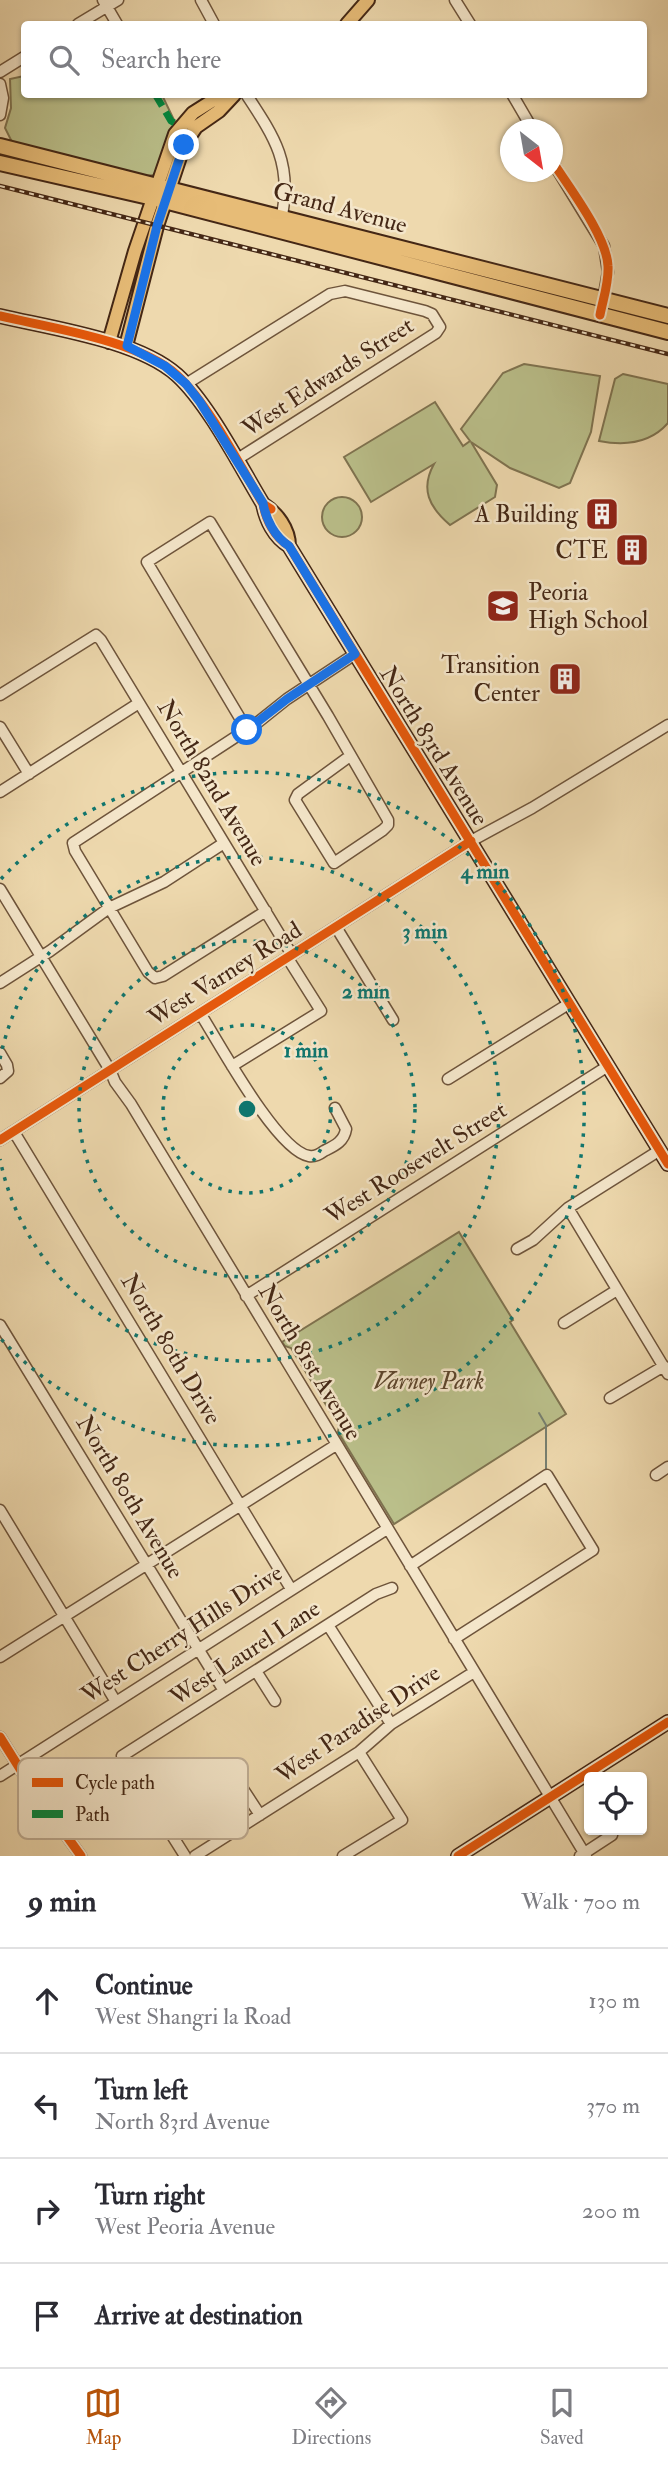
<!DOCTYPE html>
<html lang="en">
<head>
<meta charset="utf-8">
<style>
  body { margin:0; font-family:"IM FELL Double Pica",serif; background:#f7f7f7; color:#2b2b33 }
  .controls { position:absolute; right:21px; bottom:21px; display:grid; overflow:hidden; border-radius:7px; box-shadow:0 2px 5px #0004 }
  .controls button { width:63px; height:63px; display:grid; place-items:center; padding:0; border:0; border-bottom:2px solid #e1e1e2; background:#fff; color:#2b2b33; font:35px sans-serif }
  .compass { position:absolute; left:500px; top:119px; width:63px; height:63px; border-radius:50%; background:#fff; box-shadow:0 2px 5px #0004; rotate:149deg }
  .stop { position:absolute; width:21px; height:21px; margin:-16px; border:5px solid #1a73e8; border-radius:50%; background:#fff }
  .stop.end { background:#1a73e8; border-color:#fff; box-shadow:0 2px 7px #0008 }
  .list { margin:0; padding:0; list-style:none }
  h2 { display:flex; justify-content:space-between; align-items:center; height:91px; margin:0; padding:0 28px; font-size:30px }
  h2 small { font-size:23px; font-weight:400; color:#7c7c81 }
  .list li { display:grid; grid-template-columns:46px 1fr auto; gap:21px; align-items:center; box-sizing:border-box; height:105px; padding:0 28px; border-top:2px solid #e1e1e2 }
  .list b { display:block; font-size:26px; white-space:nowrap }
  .list p { margin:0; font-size:23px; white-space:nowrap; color:#7c7c81 }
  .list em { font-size:23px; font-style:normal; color:#7c7c81 }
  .icon { flex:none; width:38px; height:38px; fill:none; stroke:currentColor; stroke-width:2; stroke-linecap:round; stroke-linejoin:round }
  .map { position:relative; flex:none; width:668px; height:1856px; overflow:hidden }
  .search { position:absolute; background:#fff; box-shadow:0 2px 5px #0004; left:21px; right:21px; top:21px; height:77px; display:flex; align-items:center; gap:18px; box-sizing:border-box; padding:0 24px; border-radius:7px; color:#7c7c81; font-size:26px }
  .sheet { height:511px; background:#fff }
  nav { display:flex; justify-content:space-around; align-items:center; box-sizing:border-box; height:98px; border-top:2px solid #e1e1e2; background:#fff; font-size:19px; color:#7c7c81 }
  nav a { display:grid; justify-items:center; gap:4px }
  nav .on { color:#b45309 }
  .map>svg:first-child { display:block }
  .green { fill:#babf8a; stroke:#7f7350; stroke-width:2 }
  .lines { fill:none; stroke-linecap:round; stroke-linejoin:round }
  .stream { stroke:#777f70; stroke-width:2 }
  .minor-casing { stroke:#6e543b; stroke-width:13 }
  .major-casing { stroke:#442715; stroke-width:16 }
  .highway-casing { stroke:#442715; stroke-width:18 }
  .minor { stroke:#f4e6ca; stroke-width:10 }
  .major { stroke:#e7bc77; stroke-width:12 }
  .highway { stroke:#e7bc77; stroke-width:14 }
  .rail-casing { stroke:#442715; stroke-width:4.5 }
  .rail { stroke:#f4e6ca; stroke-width:2; stroke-dasharray:5; stroke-linecap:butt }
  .quiet { stroke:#00873e; stroke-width:7; stroke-dasharray:14 7; stroke-linecap:butt }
  .cycleway-casing { stroke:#f4e6ca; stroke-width:13 }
  .cycleway { stroke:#e8590c; stroke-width:9 }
  .route { stroke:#1a73e8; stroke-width:9 }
  .ring { fill:none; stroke:#0f766e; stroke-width:3.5; stroke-dasharray:3.5 7 }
  .labels { text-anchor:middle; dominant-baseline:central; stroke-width:5; stroke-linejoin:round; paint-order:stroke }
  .street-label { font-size:24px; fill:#442715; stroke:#f4e6ca }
  .poi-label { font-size:24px; fill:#442715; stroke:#f4e6ca; text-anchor:end }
  .park-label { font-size:24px; font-style:italic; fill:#5c452c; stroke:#f4e6ca }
  .key { fill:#f4e6ca; stroke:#bfad94; stroke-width:2 }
  .key-label { font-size:19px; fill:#442715 }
  .centre { fill:#0f766e; stroke:#f4e6ca; stroke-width:3.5 }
  .ring-label { font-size:21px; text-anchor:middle; font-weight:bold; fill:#0f766e; stroke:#f4e6ca; stroke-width:5; stroke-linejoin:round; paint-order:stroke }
</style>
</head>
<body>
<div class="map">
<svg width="668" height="1856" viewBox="0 0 668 1856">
  <rect width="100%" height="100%" fill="#eed9ae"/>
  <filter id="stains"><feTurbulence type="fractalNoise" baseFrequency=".00286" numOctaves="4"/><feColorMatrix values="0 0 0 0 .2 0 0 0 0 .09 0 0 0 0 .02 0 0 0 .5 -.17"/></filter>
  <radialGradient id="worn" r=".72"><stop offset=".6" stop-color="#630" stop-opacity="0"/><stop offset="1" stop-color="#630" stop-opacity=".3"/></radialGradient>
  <!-- green -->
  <path class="green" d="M24 76V94L162 95 175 122 154 175 146 176 13 144 5 128 11 108 10 79Z
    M524 364 600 376 591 432 570 483 559 488 510 468 471 442 497 485 495 497 450 525C429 507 420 489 434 464L371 502 344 457 435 402 463 446 470 441 461 429 503 373Z
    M623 374 668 384V423C650 444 625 446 599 441L615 379Z
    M322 517a20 20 0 1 1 40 0a20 20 0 1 1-40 0Z
    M459 1232 513 1320 510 1322 566 1414 394 1524 338 1432 339 1426 291 1348 285 1346 282 1342Z"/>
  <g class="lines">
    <!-- stream -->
    <path class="stream" d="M539 1413 546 1425V1470"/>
    <defs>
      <path id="minor" d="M103 0 117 24
        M201 0 214 24
        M455 0 470 24
        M78 24 118 0
        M0 72 24 57
        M0 84 3 98 0 115
        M246 94C275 138 292 163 282 216
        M512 94 533 130
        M552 161 604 246 608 272 602 306
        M186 384 330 294 345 291 425 311 432 314 440 327 436 333 236 460
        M0 695 96 635 101 640 292 955
        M0 727 29 774
        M247 730 147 562 210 522 328 716 388 820V825L383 830 334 863 295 800 298 794 350 756
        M0 792 139 703
        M0 889 110 1070 115 1082 131 1104 586 1856
        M266 911 163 976 155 978 148 972 75 851 73 843 257 723 287 699 355 654
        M336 927 393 1020
        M0 983 50 951 109 908 164 882 224 843
        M200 1013C218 1041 277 1151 309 1156 315 1157 320 1154 324 1151 334 1146 344 1142 346 1129L335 1108
        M0 1053 7 1065 8 1071 0 1078
        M232 1066 321 1011 287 957
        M448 1079 570 1003
        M14 1132 291 1589
        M0 1140 471 841 532 808 668 725
        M568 1208 668 1374
        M517 1249 533 1240 568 1208 660 1150
        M246 1296 608 1066
        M564 1323 617 1290
        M0 1325 224 1691
        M610 1398 664 1366
        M656 1475 668 1467
        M0 1510 116 1702
        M410 1566 547 1475 593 1550 454 1639
        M328 1625 391 1724
        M0 1657 336 1445
        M256 1671 275 1701
        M0 1737 30 1785 81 1856
        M0 1776 387 1529
        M241 1786 260 1815
        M185 1856 122 1756 376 1594 392 1588
        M195 1856 359 1752 391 1724 474 1672
        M343 1856 402 1820 359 1752
        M580 1856 612 1835"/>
      <path id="major" d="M347 24 368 0
        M0 316C51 328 138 340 177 375 208 403 240 466 263 504 277 513 289 529 289 546
        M109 342 135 251 175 134 193 113 212 101 233 94
        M126 346 157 226 184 145 196 127 219 111 234 95
        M263 504C266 520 274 537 289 546L668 1164
        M458 1856 668 1722"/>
      <path id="highway" d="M0 146 668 316
        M0 163 153 198 668 332"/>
    </defs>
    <!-- minor casing -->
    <use href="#minor" class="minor-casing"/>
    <!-- major casing -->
    <use href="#major" class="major-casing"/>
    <!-- highway casing -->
    <use href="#highway" class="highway-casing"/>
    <!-- minor -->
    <use href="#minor" class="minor"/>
    <!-- major -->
    <use href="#major" class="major"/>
    <!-- highway -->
    <use href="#highway" class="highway"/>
    <defs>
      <path id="rail" d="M0 186 668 354"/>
    </defs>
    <!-- rail casing -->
    <use href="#rail" class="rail-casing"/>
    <!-- rail -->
    <use href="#rail" class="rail"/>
    <!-- quiet -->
    <path class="quiet" d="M155 94 171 121 180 126"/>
    <defs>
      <path id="cycleway" d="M552 161C569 187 607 237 608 266 609 283 603 299 600 315
        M0 316C51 328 138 340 177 375 208 403 240 466 263 504L271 509
        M263 504C266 520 274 537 289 546L668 1164
        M0 1140 471 841
        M0 1737 30 1785 81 1856
        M458 1856 668 1722"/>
    </defs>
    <!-- cycleway casing -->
    <use href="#cycleway" class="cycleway-casing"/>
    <!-- cycleway -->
    <use href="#cycleway" class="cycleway"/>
  </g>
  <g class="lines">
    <!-- route -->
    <path class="route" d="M184 145 157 226 127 346 165 366 186 384 200 402 263 503C266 520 275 537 289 546L355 654 287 699 247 730"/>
  </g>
  <!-- distance rings -->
  <g class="ring">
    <circle cx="247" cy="1109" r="84"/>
    <circle cx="247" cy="1109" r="168"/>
    <path d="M0 1059A252 252 0 1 1 0 1159"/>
    <path d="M1 879A337 337 0 1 1 1 1339"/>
  </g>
  <!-- icons -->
  <defs>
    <symbol id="building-square" viewBox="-11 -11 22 22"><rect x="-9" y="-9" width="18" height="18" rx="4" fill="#8f2418" stroke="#f4e6ca"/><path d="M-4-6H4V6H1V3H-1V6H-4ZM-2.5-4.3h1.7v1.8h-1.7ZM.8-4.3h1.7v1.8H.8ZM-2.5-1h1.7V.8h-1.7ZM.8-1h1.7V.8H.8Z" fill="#fff"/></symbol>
    <symbol id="school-square" viewBox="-11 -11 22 22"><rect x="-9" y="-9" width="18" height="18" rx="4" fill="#8f2418" stroke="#f4e6ca"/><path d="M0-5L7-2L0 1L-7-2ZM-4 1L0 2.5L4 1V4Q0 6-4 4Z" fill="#fff"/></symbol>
  </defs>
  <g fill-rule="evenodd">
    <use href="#building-square" x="583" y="495" width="38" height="38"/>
    <use href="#building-square" x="613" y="531" width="38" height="38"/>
    <use href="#school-square" x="484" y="587" width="38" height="38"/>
    <use href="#building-square" x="546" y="660" width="38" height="38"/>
  </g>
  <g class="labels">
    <!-- street labels -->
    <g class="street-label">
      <text transform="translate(340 208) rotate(15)">Grand Avenue</text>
      <text transform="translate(328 377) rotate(-33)">West Edwards Street</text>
      <text transform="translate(434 746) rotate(58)">North 83rd Avenue</text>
      <text transform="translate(212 783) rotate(59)">North 82nd Avenue</text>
      <text transform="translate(225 974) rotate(-32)">West Varney Road</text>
      <text transform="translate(416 1163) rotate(-32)">West Roosevelt Street</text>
      <text transform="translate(171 1349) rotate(59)">North 80th Drive</text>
      <text transform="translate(310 1362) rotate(59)">North 81st Avenue</text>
      <text transform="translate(130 1497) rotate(59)">North 80th Avenue</text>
      <text transform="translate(182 1634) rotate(-33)">West Cherry Hills Drive</text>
      <text transform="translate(245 1653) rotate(-33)">West Laurel Lane</text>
      <text transform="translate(358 1724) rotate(-34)">West Paradise Drive</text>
    </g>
    <!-- poi labels -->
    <g class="poi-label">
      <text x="578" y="514">A Building</text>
      <text x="608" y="550">CTE</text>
      <text x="528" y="592" text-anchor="start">Peoria<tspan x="528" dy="28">High School</tspan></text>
      <text x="540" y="665">Transition<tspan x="540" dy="28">Center</tspan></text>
    </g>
    <!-- park labels -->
    <g class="park-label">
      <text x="429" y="1381">Varney Park</text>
    </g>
  </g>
  <!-- legend -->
  <rect x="18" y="1758" width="230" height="81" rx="10" class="key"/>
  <rect x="32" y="1778" width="31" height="9" fill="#e8590c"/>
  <rect x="32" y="1810" width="31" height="8" fill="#00873e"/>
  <g class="key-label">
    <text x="75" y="1789">Cycle path</text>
    <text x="75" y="1821">Path</text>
  </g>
  <circle cx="247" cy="1109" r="10" class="centre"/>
  <g class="ring-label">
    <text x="485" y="878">4 min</text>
    <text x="425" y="938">3 min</text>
    <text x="366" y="998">2 min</text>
    <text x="306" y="1057">1 min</text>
  </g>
  <rect width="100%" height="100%" filter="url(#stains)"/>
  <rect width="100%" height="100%" fill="url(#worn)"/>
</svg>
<div class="controls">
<button><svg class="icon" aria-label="locate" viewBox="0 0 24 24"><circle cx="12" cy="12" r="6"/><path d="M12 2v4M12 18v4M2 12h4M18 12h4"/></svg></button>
</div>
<svg class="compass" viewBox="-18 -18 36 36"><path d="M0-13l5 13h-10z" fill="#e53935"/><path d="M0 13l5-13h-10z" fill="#7c7c81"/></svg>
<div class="stop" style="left:247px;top:730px"></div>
<div class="stop end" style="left:184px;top:145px"></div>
<div class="search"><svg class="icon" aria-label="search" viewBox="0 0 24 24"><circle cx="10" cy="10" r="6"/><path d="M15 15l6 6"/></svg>Search here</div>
</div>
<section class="sheet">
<h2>9 min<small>Walk · 700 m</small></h2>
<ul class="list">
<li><svg class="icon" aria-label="ahead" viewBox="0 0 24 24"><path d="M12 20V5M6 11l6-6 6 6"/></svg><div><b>Continue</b><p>West Shangri la Road</p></div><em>130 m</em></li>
<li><svg class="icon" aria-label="left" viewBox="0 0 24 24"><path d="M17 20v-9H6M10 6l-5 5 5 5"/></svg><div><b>Turn left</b><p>North 83rd Avenue</p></div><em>370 m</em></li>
<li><svg class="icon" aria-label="right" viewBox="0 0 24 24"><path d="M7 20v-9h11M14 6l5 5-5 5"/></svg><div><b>Turn right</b><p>West Peoria Avenue</p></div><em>200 m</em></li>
<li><svg class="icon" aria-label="arrive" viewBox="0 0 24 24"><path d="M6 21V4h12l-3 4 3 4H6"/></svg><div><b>Arrive at destination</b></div></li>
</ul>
</section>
<nav>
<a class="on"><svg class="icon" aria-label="map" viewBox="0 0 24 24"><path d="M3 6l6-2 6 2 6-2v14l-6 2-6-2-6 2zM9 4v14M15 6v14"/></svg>Map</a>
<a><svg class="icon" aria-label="directions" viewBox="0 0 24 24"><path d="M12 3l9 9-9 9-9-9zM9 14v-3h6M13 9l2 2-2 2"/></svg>Directions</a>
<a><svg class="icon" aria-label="saved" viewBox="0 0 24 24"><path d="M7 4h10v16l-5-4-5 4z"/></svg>Saved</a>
</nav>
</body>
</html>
